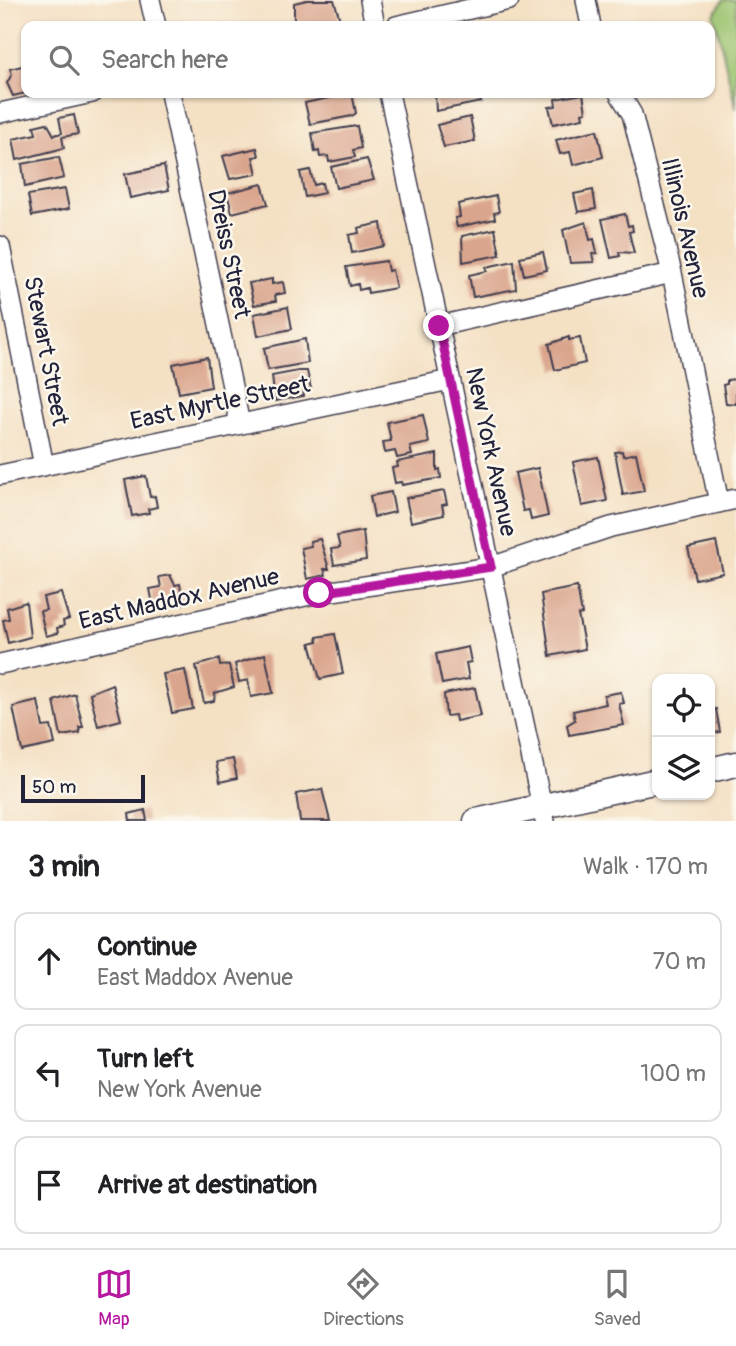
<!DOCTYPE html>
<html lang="en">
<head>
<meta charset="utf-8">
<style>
  body { margin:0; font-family:Pangolin,sans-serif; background:#f6f6f6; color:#202124 }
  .controls { position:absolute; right:21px; bottom:21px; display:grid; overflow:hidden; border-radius:14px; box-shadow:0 2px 5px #0004 }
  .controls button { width:63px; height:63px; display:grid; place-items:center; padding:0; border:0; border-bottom:2px solid #e0e0e0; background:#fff; color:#202124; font:35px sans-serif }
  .scale { position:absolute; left:21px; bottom:18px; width:124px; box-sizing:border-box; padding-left:7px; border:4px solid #22223b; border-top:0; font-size:19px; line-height:24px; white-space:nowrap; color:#22223b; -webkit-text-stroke:5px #fbf7ec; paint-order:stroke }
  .stop { position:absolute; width:21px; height:21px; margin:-16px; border:5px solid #b5179e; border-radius:50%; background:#fff }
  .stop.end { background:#b5179e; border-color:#fff; box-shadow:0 2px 7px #0008 }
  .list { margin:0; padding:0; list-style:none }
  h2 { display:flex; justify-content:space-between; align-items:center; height:91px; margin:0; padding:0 28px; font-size:30px }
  h2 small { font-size:23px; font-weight:400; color:#757577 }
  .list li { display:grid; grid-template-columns:46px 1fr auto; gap:21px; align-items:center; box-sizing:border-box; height:98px; margin:0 14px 14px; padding:0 14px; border:2px solid #e0e0e0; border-radius:14px }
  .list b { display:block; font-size:26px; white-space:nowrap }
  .list p { margin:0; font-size:23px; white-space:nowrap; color:#757577 }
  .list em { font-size:23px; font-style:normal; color:#757577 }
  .icon { flex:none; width:38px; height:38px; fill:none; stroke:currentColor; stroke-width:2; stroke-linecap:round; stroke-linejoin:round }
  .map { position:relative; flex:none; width:736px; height:821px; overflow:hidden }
  .search { position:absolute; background:#fff; box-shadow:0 2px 5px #0004; left:21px; right:21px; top:21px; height:77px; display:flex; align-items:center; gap:18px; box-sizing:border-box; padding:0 24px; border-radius:14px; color:#757577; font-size:26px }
  .sheet { height:427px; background:#fff }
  nav { display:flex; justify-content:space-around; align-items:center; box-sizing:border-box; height:98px; border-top:2px solid #e0e0e0; background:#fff; font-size:19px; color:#757577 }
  nav a { display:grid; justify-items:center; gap:4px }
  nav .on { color:#b5179e }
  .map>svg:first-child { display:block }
  .green { fill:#9bc36e; stroke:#5e7254; stroke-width:2 }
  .building { fill:#daa58d }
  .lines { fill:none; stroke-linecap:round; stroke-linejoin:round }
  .minor-casing { stroke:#423e4f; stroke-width:22 }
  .tertiary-casing { stroke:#423e4f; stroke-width:27 }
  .minor { stroke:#fff; stroke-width:19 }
  .tertiary { stroke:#fff; stroke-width:24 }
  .route { stroke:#b5179e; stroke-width:9 }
  .labels { text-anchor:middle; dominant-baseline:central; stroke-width:5; stroke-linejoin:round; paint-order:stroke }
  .street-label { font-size:24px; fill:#22223b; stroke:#fbf7ec }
</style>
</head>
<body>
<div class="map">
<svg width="736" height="821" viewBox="0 0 736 821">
  <rect width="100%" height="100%" fill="#fbf7ec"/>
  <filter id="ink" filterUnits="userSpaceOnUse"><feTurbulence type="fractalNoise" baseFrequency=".0143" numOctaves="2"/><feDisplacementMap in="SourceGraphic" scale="14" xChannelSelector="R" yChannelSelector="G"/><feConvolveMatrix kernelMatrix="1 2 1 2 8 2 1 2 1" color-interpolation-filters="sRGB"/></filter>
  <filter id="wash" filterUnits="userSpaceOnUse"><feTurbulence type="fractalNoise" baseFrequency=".00686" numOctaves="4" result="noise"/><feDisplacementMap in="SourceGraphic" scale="28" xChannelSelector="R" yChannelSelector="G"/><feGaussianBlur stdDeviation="1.57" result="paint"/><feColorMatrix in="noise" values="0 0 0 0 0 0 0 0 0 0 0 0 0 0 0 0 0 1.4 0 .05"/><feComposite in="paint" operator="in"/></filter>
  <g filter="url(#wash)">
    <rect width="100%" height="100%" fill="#f4e0c3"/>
    <!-- green -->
    <path class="green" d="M723 0H736V109L714 15Z"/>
    <g id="blocks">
      <!-- building -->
      <path class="building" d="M307 0H334L341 23 299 26 298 20H294V3Z
        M26 65V93L13 96 7 83 12 74 10 69Z
        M352 93 356 113 352 116 310 124 305 103Z
        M435 93H479L481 102 436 111Z
        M583 94 586 112 582 113 583 118 553 124 549 107 556 106 555 99Z
        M74 115 78 134 62 137 64 148 17 160 13 139 36 134 34 126 47 123 54 135 62 133 59 118Z
        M470 117 475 141 444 147 437 125Z
        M357 126 361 148 353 150 355 157 329 162 328 156 320 157 319 151 315 152 312 133Z
        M597 130 603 157 573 165 570 152 560 154 556 140Z
        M257 148 259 156 253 157 257 174 230 179 223 156Z
        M59 157 64 178 25 187 22 164Z
        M367 159 374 180 336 188 331 167Z
        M164 166 169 190 130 198 125 174Z
        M310 170 314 185 322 183 324 193 305 197 300 172Z
        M262 184 268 204 232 213 227 193Z
        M65 189 69 209 32 216 28 195Z
        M593 190 596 209 578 212 574 194Z
        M496 196 499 212 494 213 495 219 457 227 455 218 460 217 458 204Z
        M625 214 628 226 632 225 633 231 629 232 634 253 619 252 620 256 611 258 602 219Z
        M586 222 590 240 594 239 597 253 592 254 594 262 570 263 563 230Z
        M381 223 384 246 352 253 349 235 359 233 358 228Z
        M495 229 500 255 463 262 462 236Z
        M543 252 547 270 524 275 520 257Z
        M386 261 388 271 392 270 396 288 368 293 367 288 359 290 358 284 350 286 346 267Z
        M514 261 516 289 473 297 469 275 487 271 486 267Z
        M272 279V284L283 282 285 293 275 295 276 301 254 305 249 283Z
        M288 307 292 329 258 336 254 314Z
        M569 337V340L580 338 585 363 555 370 549 344Z
        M305 339 308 363 268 370 264 348Z
        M207 357 211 387 179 393 173 364Z
        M298 371H307L311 389 303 390 304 396 275 401 272 376Z
        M736 379V404L726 403 723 385 727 384V380Z
        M423 415 429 443 410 447 412 455 397 458 395 451 385 453 383 442 391 441 387 422Z
        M622 451 623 456 636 453 644 491 623 495 615 452Z
        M437 454V470L440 469 441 478 402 485 401 482 395 483 392 468 398 467 397 462Z
        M598 457 607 501 582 506 573 462Z
        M538 468 548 516 531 520 529 510 523 511 515 473Z
        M146 476 150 497 155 496 157 507 148 509 149 513 132 516 125 480Z
        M444 491 447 504 442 505 444 515 411 522 406 498Z
        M391 492 395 512 374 517 370 496Z
        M363 531 366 560 334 565 331 549 340 548 337 536Z
        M320 539 329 569H324L326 575 307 579 301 548 311 546 310 541Z
        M716 542 723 573 695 579 688 548Z
        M170 575 175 585 180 584 183 604 154 610 150 589 161 587 159 577Z
        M577 587 582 614 578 615 585 649 550 656 541 594Z
        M61 593 69 619 63 621 64 626 57 628 58 633 46 636 40 611 46 610 43 597Z
        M26 602 30 637 8 643 3 620 9 619 7 608Z
        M335 634 343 674 320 679 310 643 318 641 317 637Z
        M468 647 471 662 466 663 469 679 442 684 436 654Z
        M265 654 273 693 251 697 248 680 239 682 235 664Z
        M219 659 220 666 229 665 234 687 215 693 214 701 204 703 196 666Z
        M185 670 193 709 172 713 163 674Z
        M112 684 121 720 98 726 90 693Z
        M475 688 481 716 456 721 455 715 446 716 444 694Z
        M621 692 624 703 619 704 624 725 569 735 567 725 575 720 573 711 606 704 604 695Z
        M75 694 83 727H79L80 733 61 736 54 701Z
        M38 701 43 727 51 726 55 744 22 751 13 707Z
        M710 704 712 710 716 709 720 732 710 734Z
        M233 759 237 778 220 782 216 762Z
        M322 789 330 821H300L296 794Z
        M145 810 147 821H130L129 814Z"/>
    </g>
  </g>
  <g filter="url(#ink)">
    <use href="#blocks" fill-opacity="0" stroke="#423e4f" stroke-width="2"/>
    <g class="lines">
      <defs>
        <path id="minor" d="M150 0 156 26
          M370 0 375 26
          M586 0 591 26
          M396 26 509 0
          M170 93 240 424
          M389 93 545 821
          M619 93 632 114 672 273 719 503
          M0 113 92 93
          M0 246 44 466
          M439 326 672 273
          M0 475 450 380
          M0 664 319 593 491 567 611 527 736 499"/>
        <path id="tertiary" d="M710 770 736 764
          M476 821 657 781"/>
      </defs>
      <!-- minor casing -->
      <use href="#minor" class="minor-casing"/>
      <!-- tertiary casing -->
      <use href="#tertiary" class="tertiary-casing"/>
      <!-- minor -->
      <use href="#minor" class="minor"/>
      <!-- tertiary -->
      <use href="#tertiary" class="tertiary"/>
    </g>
  </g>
  <g class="lines" filter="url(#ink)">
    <!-- route -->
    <path class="route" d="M319 593 491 567 439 326"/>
  </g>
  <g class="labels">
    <!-- street labels -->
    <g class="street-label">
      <text transform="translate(685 228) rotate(77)">Illinois Avenue</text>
      <text transform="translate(229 254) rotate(78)">Dreiss Street</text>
      <text transform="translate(46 351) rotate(79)">Stewart Street</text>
      <text transform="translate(220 403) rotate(-12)">East Myrtle Street</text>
      <text transform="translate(491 452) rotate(78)">New York Avenue</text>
      <text transform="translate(179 599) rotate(-13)">East Maddox Avenue</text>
    </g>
  </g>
</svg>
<div class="controls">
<button><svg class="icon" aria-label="locate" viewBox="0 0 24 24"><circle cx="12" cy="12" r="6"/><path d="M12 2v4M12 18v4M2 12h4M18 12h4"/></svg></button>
<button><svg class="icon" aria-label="layers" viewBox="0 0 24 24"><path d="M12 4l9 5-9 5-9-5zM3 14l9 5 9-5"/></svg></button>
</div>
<div class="scale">50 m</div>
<div class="stop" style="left:319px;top:593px"></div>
<div class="stop end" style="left:439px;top:326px"></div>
<div class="search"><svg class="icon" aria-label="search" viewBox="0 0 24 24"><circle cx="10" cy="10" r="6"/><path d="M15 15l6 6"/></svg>Search here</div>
</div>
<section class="sheet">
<h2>3 min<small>Walk · 170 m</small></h2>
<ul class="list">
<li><svg class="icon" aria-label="ahead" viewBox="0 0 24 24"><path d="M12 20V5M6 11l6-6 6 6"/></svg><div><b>Continue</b><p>East Maddox Avenue</p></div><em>70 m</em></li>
<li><svg class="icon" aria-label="left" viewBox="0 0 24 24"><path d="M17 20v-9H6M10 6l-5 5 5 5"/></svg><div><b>Turn left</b><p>New York Avenue</p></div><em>100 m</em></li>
<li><svg class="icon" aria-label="arrive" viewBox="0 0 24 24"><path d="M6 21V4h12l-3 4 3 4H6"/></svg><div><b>Arrive at destination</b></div></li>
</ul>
</section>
<nav>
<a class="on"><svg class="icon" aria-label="map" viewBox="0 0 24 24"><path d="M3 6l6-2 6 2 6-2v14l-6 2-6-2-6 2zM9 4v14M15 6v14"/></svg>Map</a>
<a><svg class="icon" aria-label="directions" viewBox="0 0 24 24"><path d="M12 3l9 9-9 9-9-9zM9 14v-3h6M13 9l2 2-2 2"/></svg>Directions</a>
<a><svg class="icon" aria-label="saved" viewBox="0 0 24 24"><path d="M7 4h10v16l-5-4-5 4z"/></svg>Saved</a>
</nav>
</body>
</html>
